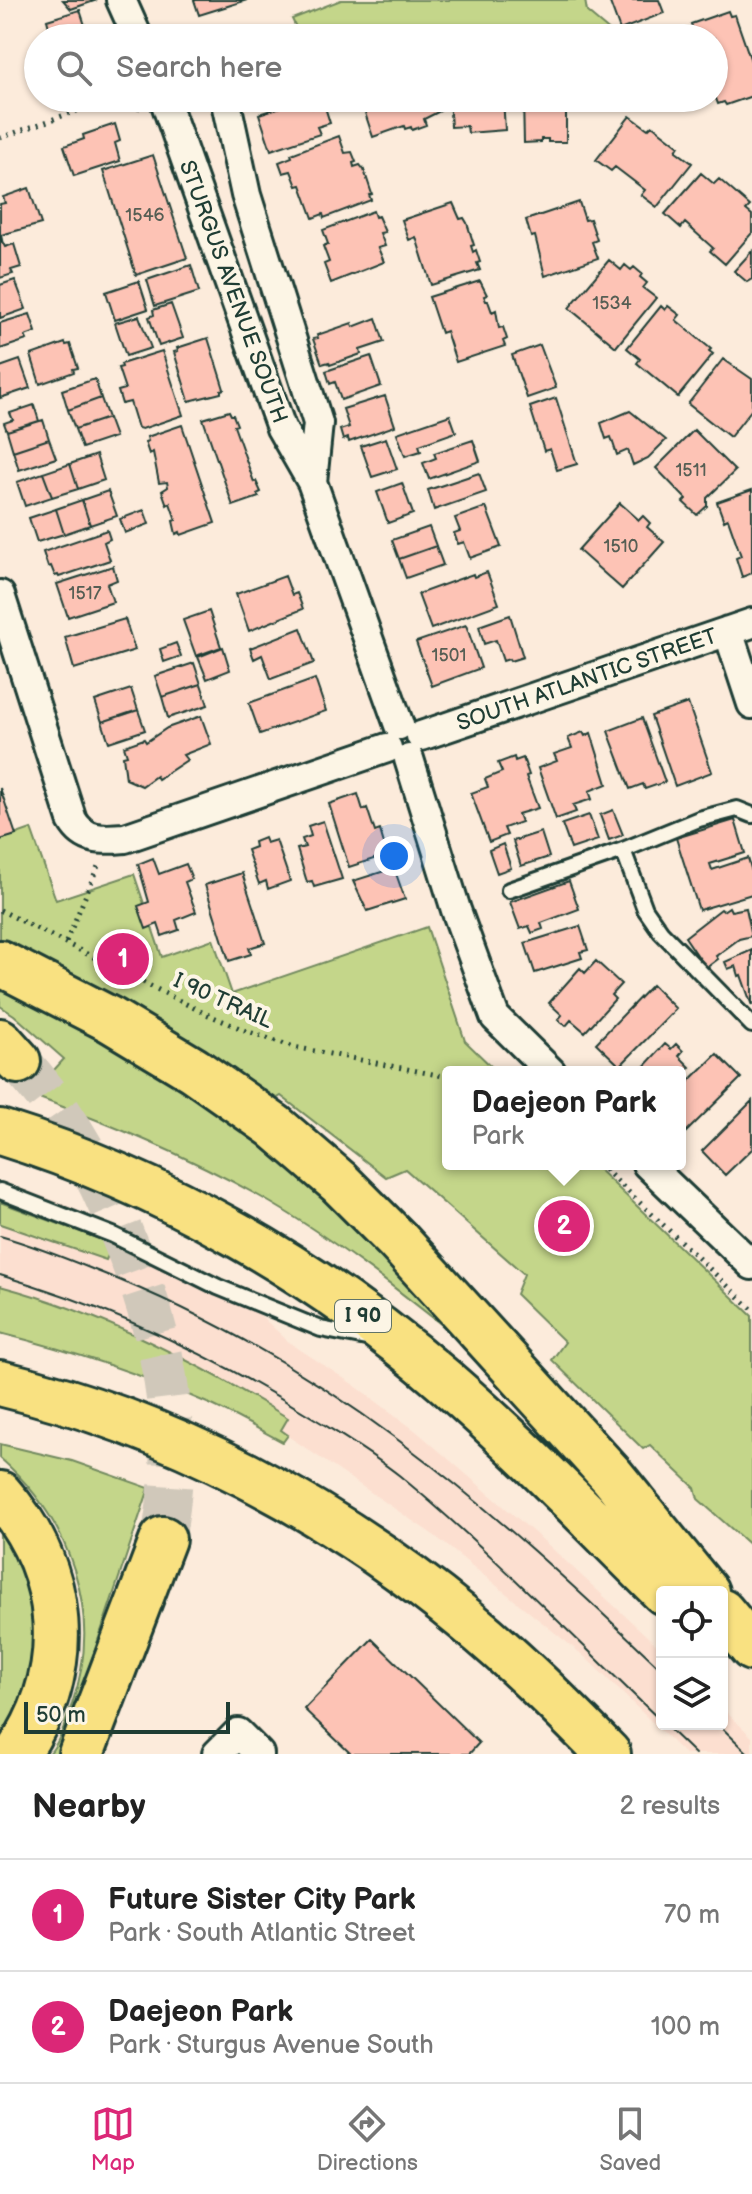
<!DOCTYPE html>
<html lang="en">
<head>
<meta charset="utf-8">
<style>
  body { margin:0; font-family:"Balsamiq Sans",sans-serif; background:#f6f6f6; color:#222 }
  .controls { position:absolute; right:24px; bottom:24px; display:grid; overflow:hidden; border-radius:8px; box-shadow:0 2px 6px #0004 }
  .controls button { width:72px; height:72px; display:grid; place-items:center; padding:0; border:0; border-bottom:2px solid #e0e0e0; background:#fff; color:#222; font:40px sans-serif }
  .scale { position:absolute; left:24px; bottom:20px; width:206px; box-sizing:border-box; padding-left:8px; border:4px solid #1f3d34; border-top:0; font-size:22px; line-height:28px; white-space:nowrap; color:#1f3d34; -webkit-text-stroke:6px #fcf5e5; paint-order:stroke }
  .you { position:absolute; left:394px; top:856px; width:28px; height:28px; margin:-20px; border:6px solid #fff; border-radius:50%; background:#1a73e8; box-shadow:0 0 0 12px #1a73e833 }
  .badge { display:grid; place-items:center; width:52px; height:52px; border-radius:50%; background:#db2777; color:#fff; font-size:26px; font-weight:700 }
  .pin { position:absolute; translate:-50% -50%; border:4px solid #fff; box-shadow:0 2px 8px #0006 }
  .popup { position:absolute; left:442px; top:1066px; width:244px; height:104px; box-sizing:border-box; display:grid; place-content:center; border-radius:8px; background:#fff; filter:drop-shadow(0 2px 6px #0005); font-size:26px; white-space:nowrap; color:#767676 }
  .popup b { font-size:30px; color:#222 }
  .popup::after { content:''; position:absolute; left:50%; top:100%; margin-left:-16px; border:16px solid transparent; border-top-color:#fff }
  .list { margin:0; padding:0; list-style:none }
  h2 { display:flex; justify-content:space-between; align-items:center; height:104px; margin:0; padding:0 32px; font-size:34px }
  h2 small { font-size:26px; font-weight:400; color:#767676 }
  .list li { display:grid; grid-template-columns:52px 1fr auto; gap:24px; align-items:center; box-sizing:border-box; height:112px; padding:0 32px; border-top:2px solid #e0e0e0 }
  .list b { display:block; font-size:30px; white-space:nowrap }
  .list p { margin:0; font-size:26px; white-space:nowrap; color:#767676 }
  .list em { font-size:26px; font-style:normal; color:#767676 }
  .icon { flex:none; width:44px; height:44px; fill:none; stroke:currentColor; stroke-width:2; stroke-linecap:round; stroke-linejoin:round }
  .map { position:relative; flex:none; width:752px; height:1754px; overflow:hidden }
  .search { position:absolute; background:#fff; box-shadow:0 2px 6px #0004; left:24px; right:24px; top:24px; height:88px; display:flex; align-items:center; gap:20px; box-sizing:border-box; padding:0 28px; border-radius:44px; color:#767676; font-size:30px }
  .sheet { height:328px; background:#fff }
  nav { display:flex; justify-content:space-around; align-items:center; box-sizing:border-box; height:112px; border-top:2px solid #e0e0e0; background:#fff; font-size:22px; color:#767676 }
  nav a { display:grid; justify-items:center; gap:4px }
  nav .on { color:#db2777 }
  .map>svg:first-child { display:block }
  .built { fill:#fcdfd0 }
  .green { fill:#c4d68a; stroke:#728a5f; stroke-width:2 }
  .building { fill:#fdc3b5; stroke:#1f3d34; stroke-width:2 }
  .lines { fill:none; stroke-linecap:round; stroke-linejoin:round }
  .motorway-tunnel { stroke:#d0c8ba; stroke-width:44; stroke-dasharray:44 22; stroke-linecap:butt }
  .service-casing { stroke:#1f3d34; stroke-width:20 }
  .minor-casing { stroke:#1f3d34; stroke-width:34 }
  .motorway-casing { stroke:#1f3d34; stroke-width:50 }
  .path { stroke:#1f3d34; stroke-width:5; stroke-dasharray:2 6; stroke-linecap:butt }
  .service { stroke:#fcf5e5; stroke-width:14 }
  .minor { stroke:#fcf5e5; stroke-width:28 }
  .motorway { stroke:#f9e181; stroke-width:44 }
  .tram { stroke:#1f3d34; stroke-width:2 }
  .labels { text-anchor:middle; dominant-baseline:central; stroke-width:8; stroke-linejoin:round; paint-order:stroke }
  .number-label { font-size:18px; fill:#565e54 }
  .shield { fill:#fcf5e5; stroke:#617469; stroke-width:2 }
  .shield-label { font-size:20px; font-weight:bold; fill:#1f3d34 }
  .street-label { font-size:22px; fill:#1f3d34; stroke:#fcf5e5 }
</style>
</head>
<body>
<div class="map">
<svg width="752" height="1754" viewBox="0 0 752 1754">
  <rect width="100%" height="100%" fill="#fcebdb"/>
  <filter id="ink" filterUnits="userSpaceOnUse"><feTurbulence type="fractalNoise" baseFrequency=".0125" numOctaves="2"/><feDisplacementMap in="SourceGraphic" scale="16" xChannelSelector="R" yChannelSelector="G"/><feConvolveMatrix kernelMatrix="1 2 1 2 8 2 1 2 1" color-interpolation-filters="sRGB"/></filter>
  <g filter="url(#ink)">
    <!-- built -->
    <path class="built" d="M0 1181 56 1201 110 1224 222 1280 290 1343 354 1385 416 1431 545 1542 662 1650V1724H722V1708L752 1737V1754H685L585 1657 435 1536 288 1436 283 1442 213 1405 125 1371 52 1346 0 1333Z"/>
    <!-- green -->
    <path class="green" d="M341 0H585L587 12 618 38H488L428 30 397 38H301L292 19Z
      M31 829 56 900 134 874 162 957 213 939 232 994 427 927 465 1041 497 1072H448V1164H593L752 1316V1547L698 1499 695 1488 650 1445 643 1449 552 1360 565 1342 516 1294 524 1274 405 1169 386 1177 281 1096 268 1104 0 948V840Z
      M0 981 134 1048 358 1217 471 1348C403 1294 335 1239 259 1196 186 1155 110 1124 31 1095L64 1059 14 1015 0 1006Z
      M0 1202 113 1244 106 1260 0 1224Z
      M0 1286C102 1313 198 1363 288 1418L281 1430 288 1435 283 1442C260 1430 236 1416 212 1405 144 1375 72 1351 0 1333Z
      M0 1444 72 1461 149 1488 60 1754H49C61 1740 65 1722 72 1704 104 1614 70 1519 0 1458Z
      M0 1516 38 1606 29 1701 0 1747Z"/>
    <!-- building -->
    <path class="building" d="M63 0H97L71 9Z
      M194 0H247L199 15Z
      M609 0H659L664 13 620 30Z
      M80 10 89 38H52L47 20Z
      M728 11 730 16 735 15 752 64V96L726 105 724 102 718 104 714 93V38H695L691 24Z
      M309 98 313 108 324 104 330 123 317 127 320 134 271 150 259 114Z
      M360 98H435L440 111 424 119 426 125 412 130 411 127 405 129 404 126 373 137Z
      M449 98H503L505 130 468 133 467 126 451 127Z
      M523 98H566V142H548V139H541V142L524 143Z
      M630 116 648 129 652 125 679 146 676 151 692 163 657 207 641 195 645 190 615 167 611 171 596 160Z
      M115 124 120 141 115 143 120 161 74 176 64 146 84 139 83 135Z
      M339 136 345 153 352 152 356 162 353 163 354 167 360 165 364 170 372 194 369 195 371 200 324 218 323 214 313 218 301 185 297 186 291 171 283 173 279 162 292 157 291 154Z
      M153 155 187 258 136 275 103 171Z
      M701 173 714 184 719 179 750 206 746 210 752 215V233L725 264 710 251 713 248 685 223 681 228 665 214Z
      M29 188 41 224 1 235 2 240H0V204L5 203 3 197Z
      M579 202 585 220 590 219 597 240 592 242 598 258 545 276 535 236 531 237 526 220Z
      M453 203 460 219 464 218 467 223 474 245 471 246 473 252 476 250 480 262 477 263 480 270 431 285 416 237 409 240 402 220Z
      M373 211 375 217 378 216 385 232 380 233 385 246 378 248 384 262 331 283 324 264 329 262 323 246 328 244 323 230Z
      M2 241 5 247 14 244 21 267 11 270 13 274 0 278V242Z
      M752 251V279L747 282 734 271Z
      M609 260 621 270 625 265 631 270 634 267 642 274 640 277 647 283 643 288 656 298 616 347 569 308Z
      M191 265 199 292 155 306 147 280Z
      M15 280 26 309 0 318V285Z
      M139 281 148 309 115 320 106 292Z
      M480 281 487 295 484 296 486 301H488L492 312 496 310 499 328 503 327 507 339 503 341 505 346 456 362 446 331 441 333 429 297Z
      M171 304 183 338 159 346 149 317 154 315 153 310Z
      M661 306 665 310 668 306 680 315 676 320 711 349 709 351 713 354 678 397 637 363 640 359 627 348Z
      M30 314 36 332 25 336 27 340 0 349V323Z
      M139 316 151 348 126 356 115 323Z
      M376 318 384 342 360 350 361 354 330 365 329 362 322 364 313 339 318 338 317 335 352 323 353 327Z
      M208 338 224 389 221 390V393L189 401 174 352 178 351 177 348Z
      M65 343 66 345 70 344 78 368 73 369 74 372 40 384 31 355Z
      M540 345 556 388 527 398 512 355Z
      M162 351 183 415 142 429 138 428 130 402 122 404 118 391 125 389 118 368 122 367 121 364Z
      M371 356 381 386 341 400 335 382 330 384 326 371Z
      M723 359 752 379V409L730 437 688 404Z
      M20 360 30 388 0 398V367Z
      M95 379 101 398 68 410 62 390Z
      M385 396 395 426 349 442 348 438 343 440 340 430 349 427 343 409Z
      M101 398 108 418 75 429 68 410Z
      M556 398 577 464 557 470 550 449 544 451 530 407Z
      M34 405 39 421 7 431 4 423 13 420 10 413Z
      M229 411 231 415H233L237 425 234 426 254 482 256 481 261 492 257 494 259 497 233 506 203 419Z
      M630 411 666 440 648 458 633 465 628 450 617 455 611 437 606 439 601 423Z
      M450 415 456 432 419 445 421 451 405 456 397 433Z
      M108 418 115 437 82 448 75 429Z
      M43 420 49 439 13 451 7 431Z
      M182 425 215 523 181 535 180 532 176 534 173 521 176 520 170 503 167 505 162 491 168 487 167 482 159 483 153 452 149 454 145 442 148 441 147 437Z
      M694 430 735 471 707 498V506L697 515 683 502 686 499 656 468Z
      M386 438 397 469 372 477 361 446Z
      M49 439 56 458 19 470 13 451Z
      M473 440 480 461 429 479 423 463 436 458 434 453Z
      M96 455 104 480 78 489 70 464Z
      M70 464 78 489 52 497 43 473Z
      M43 473 52 497 25 506 17 482Z
      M479 473 486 492 434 510 428 490Z
      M402 483 413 514 388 523 377 492Z
      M752 490V573L742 577 736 558 741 556 728 519 724 521 717 502Z
      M108 491 117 516 90 525 82 500Z
      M82 500 90 525 64 534 56 509Z
      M620 503 639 520 643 516 650 523 647 527 664 542 622 589 578 550Z
      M486 507 501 547 470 558 464 542 458 544 454 533 460 531 455 518Z
      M56 509 64 534 37 542 29 518Z
      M144 510 149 524 125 533 120 519Z
      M429 527 436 546 399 559 392 540Z
      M107 530 110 539 104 542 110 560 59 577 58 575 55 576 51 566 48 567 43 552Z
      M436 546 443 565 406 578 399 559Z
      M113 566 117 580 107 584 113 602 68 617 57 584Z
      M487 572 499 604 431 629 418 594 473 574 474 577Z
      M285 576 292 595 297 593 303 609 249 631 236 594Z
      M209 611 221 647 196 656 183 620Z
      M510 615 523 657 510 661 509 659 503 661 496 640 484 644 479 626Z
      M125 619 135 650 74 669 65 637Z
      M466 625 481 668 432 686 416 642Z
      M301 628 314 663 271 679 262 655 254 659 250 648Z
      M176 643 181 656 164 662 160 649Z
      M223 647 230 670 207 679 198 657Z
      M194 663 201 684 162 697 155 676Z
      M315 679 326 711 260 734 249 703Z
      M201 684 208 705 168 718 162 697Z
      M131 689 138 710 102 722 95 701Z
      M688 703 712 772 675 786 651 716Z
      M138 710 145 730 109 742 102 722Z
      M201 716 211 744 183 755 187 760 158 779 156 776 142 786 126 779 123 756 127 755 124 746 144 739 146 742 167 728Z
      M642 718 665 782 645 789 643 784 630 789 608 731Z
      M583 732 585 736 591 733 607 784 589 791 592 799 573 805 576 812 556 819 538 768 557 761 554 754 572 748 568 738Z
      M514 757 515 761 523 758 529 775 526 776 538 808 518 814 521 822 504 828 507 835 489 842 471 793 488 787 485 779 502 772 498 763Z
      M0 788 16 835 0 840Z
      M358 794 363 810 367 808 375 832 380 830 386 851 381 852 383 856 349 867 329 804Z
      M613 810 623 835 609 840 600 815Z
      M589 815 598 840 571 849 562 824Z
      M735 820 745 853 710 864 712 870 748 858 752 872V894L699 910 676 838Z
      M323 821 342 879 314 887 312 881 307 882 297 849 305 847 302 839 311 836 308 826Z
      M541 832 549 857 521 866 513 841Z
      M264 838 266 843 276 840 290 881 268 889 266 881 259 884 247 850 255 847 254 842Z
      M503 844 511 868 497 873 489 850Z
      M153 858 159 874 186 864 192 879 185 882 196 912 176 920 179 930 162 936 158 924 146 929 138 906 149 902 138 864Z
      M394 868 405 899 367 911 353 881Z
      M242 873 265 943 249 948 251 954 229 961 205 885Z
      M569 881 579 909 541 923 543 929 532 933 529 926 520 929 510 902Z
      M729 907 731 911 746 908 752 936 739 939 716 956 718 959 706 968 685 937 721 909 723 911Z
      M580 926 588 950 580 952 582 958 535 973 525 943Z
      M752 950V1006L741 975 739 976 736 966 728 969 725 962Z
      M596 961 621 984 611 995 615 999 585 1032 571 1020 566 1026 558 1020 562 1015 549 1003 580 968 585 973Z
      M652 985 676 1009 620 1066 596 1043Z
      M665 1044 671 1049 676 1044 683 1051 679 1056 690 1067 680 1078V1072H639Z
      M717 1054 741 1078 683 1135 680 1132V1090Z
      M752 1101V1149L725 1175 702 1151Z
      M372 1639 479 1743 469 1754H351L304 1709Z"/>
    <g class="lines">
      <!-- motorway-tunnel -->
      <path class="motorway-tunnel" d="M18 1061C67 1114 97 1170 123 1237 164 1336 184 1432 163 1539"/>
      <defs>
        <path id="service" d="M752 815 737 809 699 819 623 850 645 909 661 932 752 1025
          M509 890 623 850
          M0 1191 113 1235 218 1287 321 1329 366 1338"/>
        <path id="minor" d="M121 0 138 38
          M164 98 281 428 312 482 399 725
          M225 98 246 195 318 423 312 482
          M0 595 72 820C84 841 102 840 125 838L387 748
          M728 631 752 704
          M421 736 752 623
          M409 759 456 910 495 1017 551 1072
          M647 1164 752 1265
          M217 1754 238 1733 259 1754"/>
        <path id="motorway" d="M0 963 111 1020 194 1070 274 1126 339 1182 397 1240 612 1476 706 1592
          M0 1041 18 1061
          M0 1132C164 1183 316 1270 446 1382 522 1448 593 1522 664 1592
          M0 1383C169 1423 333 1510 467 1621 517 1662 563 1708 608 1754
          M0 1494C67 1570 75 1670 17 1754
          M722 1612 752 1648
          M81 1754 163 1539"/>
      </defs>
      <!-- service casing -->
      <use href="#service" class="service-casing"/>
      <!-- minor casing -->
      <use href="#minor" class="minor-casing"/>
      <!-- motorway casing -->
      <use href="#motorway" class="motorway-casing"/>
      <!-- path -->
      <path class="path" d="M117 98 133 110 139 108
        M0 138 113 98
        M0 910 204 1013 249 1032 294 1047 448 1077
        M66 942 98 866
        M599 1164 752 1309"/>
      <!-- service -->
      <use href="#service" class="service"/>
      <!-- minor -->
      <use href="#minor" class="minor"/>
      <!-- motorway -->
      <use href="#motorway" class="motorway"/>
      <!-- tram -->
      <path class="tram" d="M0 1236C33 1245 65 1258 97 1271 324 1359 489 1504 662 1670
        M0 1275C113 1308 220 1359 320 1422 347 1439 375 1456 400 1476 492 1552 576 1640 662 1722
        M664 1724 695 1754
        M718 1724 749 1754"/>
    </g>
  </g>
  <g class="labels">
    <!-- number labels -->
    <g class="number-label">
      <text x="145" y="215">1546</text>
      <text x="612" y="303">1534</text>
      <text x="691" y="470">1511</text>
      <text x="621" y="546">1510</text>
      <text x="85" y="593">1517</text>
      <text x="449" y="655">1501</text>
    </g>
    <!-- shield labels -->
    <rect class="shield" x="335" y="1300" width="56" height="32" rx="6"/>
    <g class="shield-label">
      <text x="363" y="1316">I 90</text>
    </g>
    <!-- street labels -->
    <g class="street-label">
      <text transform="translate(233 292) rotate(70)">STURGUS AVENUE SOUTH</text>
      <text transform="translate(587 680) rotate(-19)">SOUTH ATLANTIC STREET</text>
      <text transform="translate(223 1001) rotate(24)">I 90 TRAIL</text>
    </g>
  </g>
</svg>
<div class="controls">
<button><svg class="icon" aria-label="locate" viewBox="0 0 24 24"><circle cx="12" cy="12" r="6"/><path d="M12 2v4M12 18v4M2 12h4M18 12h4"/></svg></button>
<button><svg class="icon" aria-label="layers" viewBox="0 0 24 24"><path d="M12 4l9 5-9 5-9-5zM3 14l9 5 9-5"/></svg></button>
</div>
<div class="scale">50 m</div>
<div class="you"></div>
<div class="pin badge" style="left:123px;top:959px">1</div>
<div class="pin badge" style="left:564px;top:1226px">2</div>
<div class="popup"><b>Daejeon Park</b>Park</div>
<div class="search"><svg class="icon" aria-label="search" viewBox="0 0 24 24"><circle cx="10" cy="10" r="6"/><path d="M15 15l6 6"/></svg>Search here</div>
</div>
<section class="sheet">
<h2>Nearby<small>2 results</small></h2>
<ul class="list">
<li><span class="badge">1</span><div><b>Future Sister City Park</b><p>Park · South Atlantic Street</p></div><em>70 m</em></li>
<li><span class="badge">2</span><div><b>Daejeon Park</b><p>Park · Sturgus Avenue South</p></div><em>100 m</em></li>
</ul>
</section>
<nav>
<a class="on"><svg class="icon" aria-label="map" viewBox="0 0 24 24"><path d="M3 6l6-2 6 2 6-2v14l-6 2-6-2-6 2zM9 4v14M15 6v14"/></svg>Map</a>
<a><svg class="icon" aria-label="directions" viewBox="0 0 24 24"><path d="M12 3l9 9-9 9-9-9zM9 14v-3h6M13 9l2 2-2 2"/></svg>Directions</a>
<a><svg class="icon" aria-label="saved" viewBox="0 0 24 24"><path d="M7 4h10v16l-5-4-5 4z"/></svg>Saved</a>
</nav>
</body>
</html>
